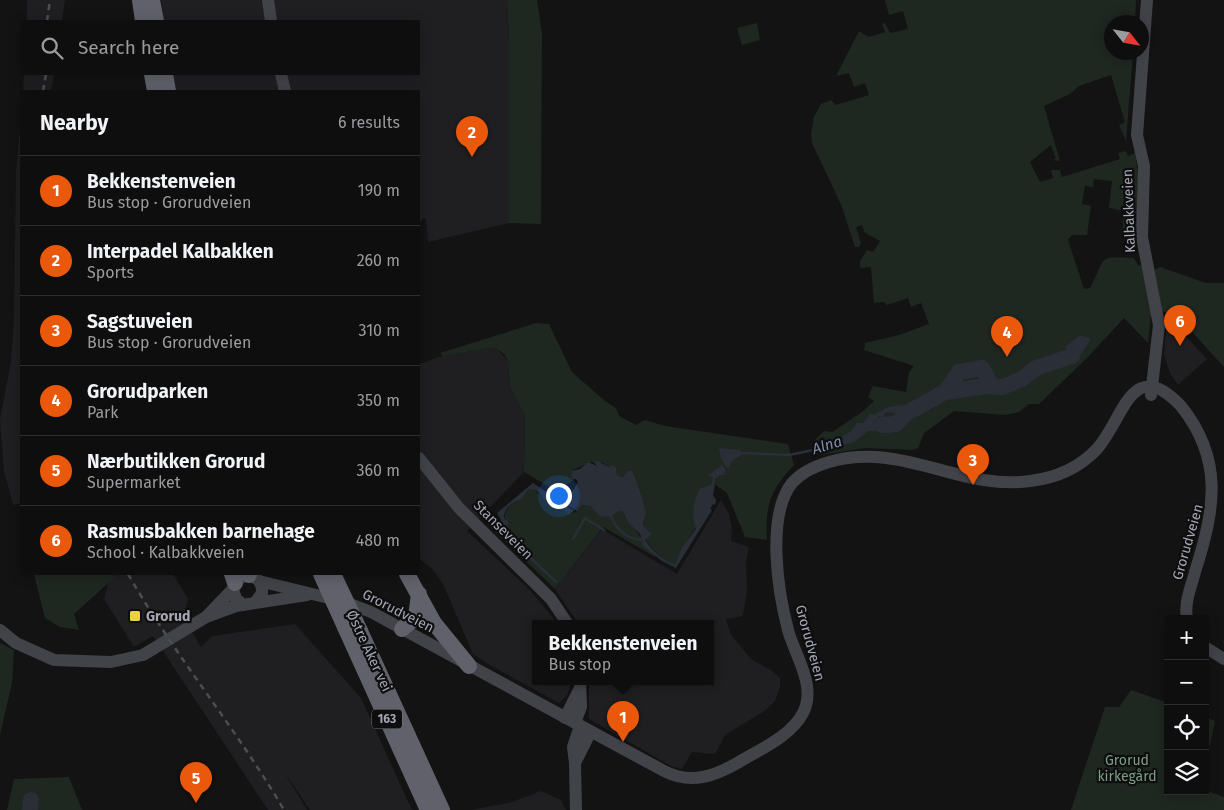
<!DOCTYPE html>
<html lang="en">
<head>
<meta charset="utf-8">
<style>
  body { margin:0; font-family:"Fira Sans",sans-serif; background:#1c1c1d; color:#f1f3f6 }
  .controls { position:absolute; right:15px; bottom:15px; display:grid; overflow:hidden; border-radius:0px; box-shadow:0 2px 12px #0003 }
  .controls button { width:45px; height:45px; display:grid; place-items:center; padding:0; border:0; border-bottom:1px solid #2e2e2f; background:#0e0e0f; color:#f1f3f6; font:25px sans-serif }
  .compass { position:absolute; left:1104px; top:15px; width:45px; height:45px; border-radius:50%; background:#0e0e0f; box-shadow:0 2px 12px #0003; rotate:121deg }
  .you { position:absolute; left:558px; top:495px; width:18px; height:18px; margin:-12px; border:4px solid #fff; border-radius:50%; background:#1a73e8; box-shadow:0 0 0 8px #1a73e833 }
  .badge { display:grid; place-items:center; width:32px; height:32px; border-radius:50%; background:#ea580c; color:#fff; font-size:16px; font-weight:700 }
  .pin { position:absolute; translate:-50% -41px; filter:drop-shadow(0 1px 2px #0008) }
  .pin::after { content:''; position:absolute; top:26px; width:18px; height:15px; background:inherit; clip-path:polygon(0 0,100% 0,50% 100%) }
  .popup { position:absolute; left:532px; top:620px; width:182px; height:65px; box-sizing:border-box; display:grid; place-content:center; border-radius:0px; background:#0e0e0f; filter:drop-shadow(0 1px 4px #0005); font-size:16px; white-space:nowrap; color:#9b9c9e }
  .popup b { font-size:19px; color:#f1f3f6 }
  .popup::after { content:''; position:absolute; left:50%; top:100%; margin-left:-10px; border:10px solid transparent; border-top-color:#0e0e0f }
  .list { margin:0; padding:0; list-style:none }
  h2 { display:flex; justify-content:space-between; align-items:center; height:65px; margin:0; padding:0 20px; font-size:21px }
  h2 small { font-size:16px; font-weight:400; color:#9b9c9e }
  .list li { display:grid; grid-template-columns:32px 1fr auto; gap:15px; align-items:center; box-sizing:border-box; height:70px; padding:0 20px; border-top:1px solid #2e2e2f }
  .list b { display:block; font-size:19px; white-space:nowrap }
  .list p { margin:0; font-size:16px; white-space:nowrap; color:#9b9c9e }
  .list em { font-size:16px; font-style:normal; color:#9b9c9e }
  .icon { flex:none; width:28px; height:28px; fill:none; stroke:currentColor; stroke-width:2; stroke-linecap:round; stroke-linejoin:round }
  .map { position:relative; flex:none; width:1224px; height:810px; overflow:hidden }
  .search { position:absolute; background:#0e0e0f; box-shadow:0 2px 12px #0003; left:20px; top:20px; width:400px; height:55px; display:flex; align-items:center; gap:12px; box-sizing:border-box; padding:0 18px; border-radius:0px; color:#9b9c9e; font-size:19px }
  .panel { position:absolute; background:#0e0e0f; box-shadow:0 2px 12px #0003; left:20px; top:90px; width:400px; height:485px; border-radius:0px }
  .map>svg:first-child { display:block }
  .built { fill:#1f1f21 }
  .green { fill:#1f2721 }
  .water { fill:#2a2e37; fill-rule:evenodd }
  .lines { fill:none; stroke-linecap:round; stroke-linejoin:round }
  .stream { stroke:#2a2e37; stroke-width:2.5 }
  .river { stroke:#2a2e37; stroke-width:16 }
  .secondary { stroke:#424249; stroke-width:12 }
  .highway { stroke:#60616a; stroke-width:16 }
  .rail { stroke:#4d4d54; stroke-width:2.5; stroke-dasharray:6 5; stroke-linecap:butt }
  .highway-bridge { stroke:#60616a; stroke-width:16 }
  .poi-dot { fill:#e9d336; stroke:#0e0e0f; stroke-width:2 }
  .labels { text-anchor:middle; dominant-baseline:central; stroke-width:4.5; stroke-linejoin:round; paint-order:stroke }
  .shield { fill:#0e0e0f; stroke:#787882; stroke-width:1 }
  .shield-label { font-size:12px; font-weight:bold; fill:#a5a6b4 }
  .street-label { font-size:14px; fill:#a5a6b4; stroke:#0e0e0f }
  .poi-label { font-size:14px; font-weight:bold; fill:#a5a6b4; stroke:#0e0e0f; text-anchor:start }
  .park-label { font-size:14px; fill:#7c9e86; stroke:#0e0e0f }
  .water-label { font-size:15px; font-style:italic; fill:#7d8dae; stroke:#0e0e0f }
</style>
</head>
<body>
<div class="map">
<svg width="1224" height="810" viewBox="0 0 1224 810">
  <rect width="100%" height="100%" fill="#131314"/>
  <!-- built -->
  <path class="built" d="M27 0H65L62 21H27Z
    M161 0H507L509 40V223L428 242 426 219 423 218 419 225V91H176L173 74H419V21H164Z
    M24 74H54L51 91H23Z
    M21 119V503L13 505 4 471 0 420 11 361 14 324 16 172Z
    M1170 325 1181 331 1207 359 1178 385 1170 373 1164 355 1166 332Z
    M489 348 497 349 508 361 510 387 525 416 524 472 467 531 530 590 557 623H536V681H571L568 694 559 703 488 664 473 654 443 584 434 571 419 558V364L445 355Z
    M721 500 729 514 732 528 731 541 749 547 746 562 747 589 743 616 726 619 731 635 751 659 772 671 780 678V687L775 701 766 710 725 735 715 754 692 752 682 769 671 766 589 719V681H710V623H578L555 589 602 529 677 574Z
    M106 574H173L188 599 183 618 201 647 212 636 295 624 361 698 412 810H310L283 770 307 810H268L153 636 134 647 104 599 109 580Z
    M541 791 561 800 566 810H471L512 802Z"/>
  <!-- green -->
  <path class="green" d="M507 0H537L542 34 541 224 509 223V40Z
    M885 0H1136L1135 22H1112V52L1133 53 1126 141 1119 125 1125 122 1111 75 1079 86 1070 94 1044 106 1060 161 1052 160 1056 159 1051 145 1030 162 1040 182 1053 178 1051 170H1060L1062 177 1120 159 1118 153 1126 151 1128 156 1135 153 1138 174 1137 231 1131 236 1133 248 1128 247V239L1122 237 1124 211 1109 208 1112 181 1094 179 1093 187 1085 186 1082 204 1091 206 1087 235H1072L1068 240 1084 289 1090 288C1106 259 1095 255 1134 258L1138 265 1154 270 1160 267 1206 283H1224V367L1173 311 1151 314 1148 343 1124 318 1086 359 1039 404H1029L1019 412 1005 415 954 411 924 433 918 448 912 450 866 448 820 455 813 442 824 431 832 432 862 412 874 401 868 397 873 386 906 392 909 372 914 366 864 350 865 343 899 335 929 324 921 303 911 307 908 298 887 305 884 302 874 303 871 267 860 268V261L867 250 873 252 880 241 865 233 862 225 856 227 861 243 859 247H855L842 207 812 143 811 134 814 117 821 104 831 100 836 105 869 95 865 83 854 87 849 73 836 76 859 31 869 37 885 32 882 24 885 23 890 33 908 29 903 11 889 15Z
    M757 23 760 40 742 45 737 28Z
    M536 323 549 324 572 372 605 401 616 408 619 416 636 425 645 420 665 426 788 444 794 465C770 490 765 506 767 540L745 537 727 493 713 483 703 488 702 487 696 528 682 547 675 564C664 561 652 549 645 539L652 534 643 525C643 521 646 517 646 513 646 508 635 474 632 471H627L623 477 617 475 616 467H609L602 462 597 466 593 462C589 462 575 469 571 471L574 480 556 491 524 472 525 416 510 387 508 361 504 354 497 349 489 348 443 356 440 353Z
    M529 489H533L548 502 555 503 571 513 576 512 582 505 595 508 596 513 611 517 619 511H623L628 522 633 524C636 533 650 550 657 558L603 527 555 589 492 529 497 523 503 530C504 517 505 503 521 500Z
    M34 574H112L114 578 74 614 79 630 60 627 45 618Z
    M0 643 14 650 12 683 0 735Z
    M1131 690 1168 703V791L1205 790 1224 797V810H1071L1105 707H1119Z
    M1205 717 1215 721 1205 768Z
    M69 777 82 810H7L14 779Z"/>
  <!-- water -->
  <path class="water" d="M1080 335 1091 339 1076 362 1065 347Z
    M904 405 899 430 892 431 891 434 887 430 868 431 854 442 817 454 815 446 839 438 850 432 857 423H863L870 414 874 415 888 407ZM890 412 896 414 897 420 887 421 886 423H873L879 416 883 418 885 413Z
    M719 448 738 450V448L743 454 733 460 728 469 721 459Z
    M598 461 609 467 613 465 616 467 617 475 623 477 627 471H632C635 474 646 508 646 513 646 517 643 521 643 525L652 534 645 540C652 550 664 561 675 564L682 547 696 529C691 515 693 498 702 486L703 488 713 483 715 485 713 495 716 500 715 505 713 504 710 509 712 510 676 568 662 561 643 546 640 534 628 522 623 511H619L611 517 599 516C591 507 595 507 582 505L577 511 565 504 578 482 576 479H572L571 471 580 469 588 462 597 466 595 462Z
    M722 465 726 470 724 475H719L717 478 708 476Z
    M533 483 574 511 568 514 555 503 543 499C541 493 536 489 529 489L521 500C512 501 503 510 504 519L508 521V530H503L500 525 501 520 497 513Z"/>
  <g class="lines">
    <!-- stream -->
    <path class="stream" d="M742 453 789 455 818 449
      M712 486 715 475
      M558 499 565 503
      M481 511 556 582
      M611 517C618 531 627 539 643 540
      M573 539 585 518 604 530"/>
    <!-- river -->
    <path class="river" d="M945 392 959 372 982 368 992 386
      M882 425 896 424 907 413 945 392 986 386 1003 387 1022 379 1036 368 1072 356
      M30 810 31 800"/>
    <!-- secondary -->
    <path class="secondary" d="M268 0 271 21
      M1147 0 1137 135 1144 166 1142 237 1159 325 1151 395
      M281 74 285 91
      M419 458 459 508 551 599 567 623
      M259 581 345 602 371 612 664 771C691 785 715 776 739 762 761 749 791 736 803 713 817 686 795 656 788 630 778 592 766 516 792 483 802 472 815 466 829 462 903 441 960 491 1030 481 1056 478 1079 468 1097 449 1124 418 1132 354 1181 406 1224 460 1215 509 1195 572 1191 587 1184 603 1187 619
      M244 605 236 599 233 589 237 580 245 576C256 575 263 582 262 593L255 603
      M206 617 233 589
      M0 630 16 643 54 660 111 662 143 655 206 617 236 606 307 595
      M1205 647 1224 659
      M565 718 579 690
      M575 723 581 707 580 681
      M575 763 591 731
      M576 810 575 763 573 747 580 726"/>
    <!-- highway -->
    <path class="highway" d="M140 0 143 21
      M152 0 156 21
      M152 74 155 91
      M165 74 168 91
      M232 574 235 583
      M248 574 249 575
      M407 574 434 623 469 666
      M345 627 428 810
      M402 629 416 617 419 594
      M360 631 442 810"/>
    <!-- rail -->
    <path class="rail" d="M47 21 50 0
      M43 91 46 74
      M128 574C175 656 236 728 284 810"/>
    <!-- highway-bridge -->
    <path class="highway-bridge" d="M321 574 345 627
      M333 574 360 631"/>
  </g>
  <!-- markers -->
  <rect class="poi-dot" x="129" y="610" width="12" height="12" rx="2.5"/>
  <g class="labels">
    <!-- shield labels -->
    <rect class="shield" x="372" y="709.5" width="30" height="19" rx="4"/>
    <g class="shield-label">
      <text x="387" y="719">163</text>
    </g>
    <!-- street labels -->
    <g class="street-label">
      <text transform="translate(1129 211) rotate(-92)">Kalbakkveien</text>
      <text transform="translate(503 530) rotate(45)">Stanseveien</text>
      <text transform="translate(1188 542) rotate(-74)">Grorudveien</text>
      <text transform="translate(398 611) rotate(27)">Grorudveien</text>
      <text transform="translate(810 643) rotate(75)">Grorudveien</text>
      <text transform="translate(369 651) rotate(65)">Østre Aker vei</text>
    </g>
    <!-- poi labels -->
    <g class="poi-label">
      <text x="146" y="616">Grorud</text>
    </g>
    <!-- park labels -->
    <g class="park-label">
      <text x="1127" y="760">Grorud<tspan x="1127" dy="16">kirkegård</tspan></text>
    </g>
    <!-- water labels -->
    <g class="water-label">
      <text transform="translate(827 445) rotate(-17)">Alna</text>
    </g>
  </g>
</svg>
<div class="controls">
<button>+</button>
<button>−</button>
<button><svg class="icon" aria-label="locate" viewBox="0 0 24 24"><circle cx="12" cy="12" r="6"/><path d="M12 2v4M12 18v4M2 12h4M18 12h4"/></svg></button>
<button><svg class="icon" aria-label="layers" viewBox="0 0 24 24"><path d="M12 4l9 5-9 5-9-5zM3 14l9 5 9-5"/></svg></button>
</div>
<svg class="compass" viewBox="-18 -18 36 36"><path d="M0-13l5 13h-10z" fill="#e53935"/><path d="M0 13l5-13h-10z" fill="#9b9c9e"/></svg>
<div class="you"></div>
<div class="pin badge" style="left:623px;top:742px">1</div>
<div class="popup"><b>Bekkenstenveien</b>Bus stop</div>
<div class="pin badge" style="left:472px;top:157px">2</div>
<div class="pin badge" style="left:973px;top:485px">3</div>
<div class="pin badge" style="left:1007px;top:357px">4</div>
<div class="pin badge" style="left:196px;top:803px">5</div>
<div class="pin badge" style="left:1180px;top:346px">6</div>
<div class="search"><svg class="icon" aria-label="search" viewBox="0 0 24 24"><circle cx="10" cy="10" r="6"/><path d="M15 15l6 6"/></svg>Search here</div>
<section class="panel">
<h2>Nearby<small>6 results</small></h2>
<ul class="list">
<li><span class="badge">1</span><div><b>Bekkenstenveien</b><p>Bus stop · Grorudveien</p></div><em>190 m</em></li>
<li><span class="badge">2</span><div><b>Interpadel Kalbakken</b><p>Sports</p></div><em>260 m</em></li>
<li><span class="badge">3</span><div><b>Sagstuveien</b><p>Bus stop · Grorudveien</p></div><em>310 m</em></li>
<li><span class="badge">4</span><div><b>Grorudparken</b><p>Park</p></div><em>350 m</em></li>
<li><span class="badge">5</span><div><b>Nærbutikken Grorud</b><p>Supermarket</p></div><em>360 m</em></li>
<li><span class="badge">6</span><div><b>Rasmusbakken barnehage</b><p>School · Kalbakkveien</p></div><em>480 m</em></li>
</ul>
</section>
</div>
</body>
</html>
